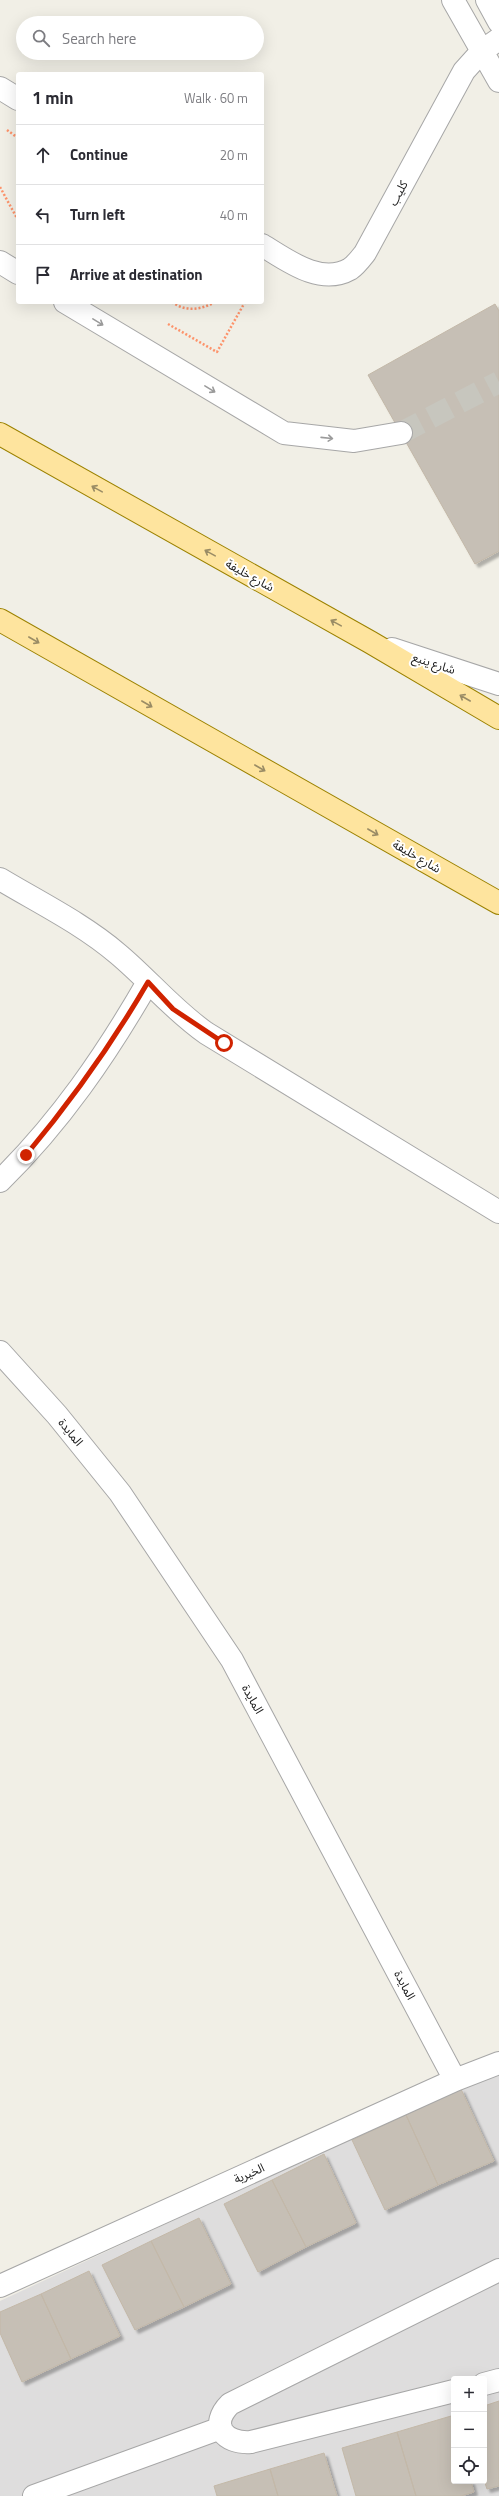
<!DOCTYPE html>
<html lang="en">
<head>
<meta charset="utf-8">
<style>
  body { margin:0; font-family:"Titillium Web","Noto Sans Arabic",sans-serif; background:#f7f7f7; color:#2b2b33 }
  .controls { position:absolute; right:12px; bottom:12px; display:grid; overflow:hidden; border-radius:4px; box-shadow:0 4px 16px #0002 }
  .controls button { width:36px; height:36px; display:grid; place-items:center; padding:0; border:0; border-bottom:1px solid #e1e1e2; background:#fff; color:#2b2b33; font:20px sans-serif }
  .stop { position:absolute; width:12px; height:12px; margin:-9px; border:3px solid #d02300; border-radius:50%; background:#fff }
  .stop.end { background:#d02300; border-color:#fff; box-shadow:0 1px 4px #0008 }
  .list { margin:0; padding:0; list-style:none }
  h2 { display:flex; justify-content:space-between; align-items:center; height:52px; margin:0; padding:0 16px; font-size:17px }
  h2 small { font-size:13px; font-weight:400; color:#7c7c81 }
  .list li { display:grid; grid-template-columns:26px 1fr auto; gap:12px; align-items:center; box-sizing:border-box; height:60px; padding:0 16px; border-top:1px solid #e1e1e2 }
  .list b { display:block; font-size:15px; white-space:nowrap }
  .list em { font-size:13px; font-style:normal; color:#7c7c81 }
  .icon { flex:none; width:22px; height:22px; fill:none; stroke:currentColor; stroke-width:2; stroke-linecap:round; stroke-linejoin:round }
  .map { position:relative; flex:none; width:499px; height:2496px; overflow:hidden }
  .search { position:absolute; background:#fff; box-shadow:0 4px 16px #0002; left:16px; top:16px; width:248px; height:44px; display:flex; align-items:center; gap:10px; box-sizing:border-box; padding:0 14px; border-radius:22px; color:#7c7c81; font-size:15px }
  .panel { position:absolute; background:#fff; box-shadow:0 4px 16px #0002; left:16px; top:72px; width:248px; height:232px; border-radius:4px }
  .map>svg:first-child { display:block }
  .residential { fill:#dedddd; fill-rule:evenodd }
  .building { fill:#c6bfb5; stroke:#c3b8a8; filter:url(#shadow) }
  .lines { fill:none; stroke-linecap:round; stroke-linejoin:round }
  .minor-tunnel { stroke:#c7c6be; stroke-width:22; stroke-dasharray:22 11; stroke-linecap:butt }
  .minor-casing { stroke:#a7a7a7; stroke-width:24 }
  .major-casing { stroke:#9c8200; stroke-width:24 }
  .path { stroke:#fd936b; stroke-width:2.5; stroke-dasharray:2 2; stroke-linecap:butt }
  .minor { stroke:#fff; stroke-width:22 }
  .major { stroke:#fee49e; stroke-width:22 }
  .oneway { stroke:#9b9b9b }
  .oneway2 { stroke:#9a8c65 }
  .route { stroke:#d02300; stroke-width:5 }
  .labels { text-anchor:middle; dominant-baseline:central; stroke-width:4; stroke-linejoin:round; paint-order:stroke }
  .street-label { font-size:12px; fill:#202020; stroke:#fff }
</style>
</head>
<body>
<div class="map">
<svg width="499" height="2496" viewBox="0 0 499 2496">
  <defs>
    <filter id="shadow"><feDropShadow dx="3.5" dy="3.5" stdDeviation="1" flood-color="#0004"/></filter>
  </defs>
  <rect width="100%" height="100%" fill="#f1efe6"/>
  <!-- residential -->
  <path class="residential" d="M499 2069V2496H0V2301ZM454 2379H484V2481H454Z"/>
  <!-- building -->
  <path class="building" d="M495 304 499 311V551L475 564 368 375Z
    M461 2089 494 2161 438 2185 406 2115Z
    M406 2115 438 2185 385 2210 352 2140Z
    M324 2154 356 2223 306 2247 272 2180Z
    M272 2180 306 2247 258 2272 224 2204Z
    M199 2218 231 2284 184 2307 151 2241Z
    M151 2241 184 2307 135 2330 102 2265Z
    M89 2271 120 2336 71 2359 41 2294Z
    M41 2294 71 2359 22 2382 0 2333V2312Z
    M499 2401V2486L487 2489 484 2480V2406Z
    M451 2416 454 2425V2481H471L474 2492 461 2496H416L397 2432Z
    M397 2432 416 2496H356L342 2448Z
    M324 2453 337 2496H278L270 2469Z
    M270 2469 278 2496H217L214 2486Z"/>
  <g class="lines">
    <!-- minor-tunnel -->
    <path class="minor-tunnel" d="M401 433 499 382"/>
    <defs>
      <path id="minor" d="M453 0 499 81
        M487 0 499 22
        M0 88 18 99
        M262 245C287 260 320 286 350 269 356 265 361 258 365 253L464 71 482 51 499 39
        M0 262 18 273
        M65 302 284 433 354 441 401 433
        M392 649 499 684
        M0 879C40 903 83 924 118 954 149 980 172 1009 206 1033L499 1212
        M0 1181C60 1122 106 1055 148 982
        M0 1352 57 1415 120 1493 232 1660 455 2080
        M0 2286 455 2080 499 2063
        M484 2384 499 2380
        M454 2391 251 2442C224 2444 209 2425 230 2404L499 2270
        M34 2496 221 2428"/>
      <path id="major" d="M0 434 370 642 499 718
        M0 620 499 903"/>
    </defs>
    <!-- minor casing -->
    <use href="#minor" class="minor-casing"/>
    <!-- major casing -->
    <use href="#major" class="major-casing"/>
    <!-- path -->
    <path class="path" d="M7 130 18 138
      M0 187 18 220
      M172 302C185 312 201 310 215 302
      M168 324 217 352 245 302"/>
    <!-- minor -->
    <use href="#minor" class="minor"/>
    <!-- major -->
    <use href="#major" class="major"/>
  </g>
  <!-- one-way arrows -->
  <defs><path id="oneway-shaft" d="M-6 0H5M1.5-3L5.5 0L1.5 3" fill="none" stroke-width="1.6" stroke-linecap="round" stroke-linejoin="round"/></defs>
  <g class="oneway">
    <use href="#oneway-shaft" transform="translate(98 322) rotate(31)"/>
    <use href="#oneway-shaft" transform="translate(210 389) rotate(31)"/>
    <use href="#oneway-shaft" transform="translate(327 438) rotate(6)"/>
  </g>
  <g class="oneway2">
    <use href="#oneway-shaft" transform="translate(97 489) rotate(-151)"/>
    <use href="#oneway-shaft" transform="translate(210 553) rotate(-151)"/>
    <use href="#oneway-shaft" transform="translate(336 623) rotate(-151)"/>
    <use href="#oneway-shaft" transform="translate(34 640) rotate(30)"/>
    <use href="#oneway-shaft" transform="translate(465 698) rotate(-150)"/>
    <use href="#oneway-shaft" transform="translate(147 704) rotate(30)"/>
    <use href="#oneway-shaft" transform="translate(260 768) rotate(30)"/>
    <use href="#oneway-shaft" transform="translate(373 832) rotate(30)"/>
  </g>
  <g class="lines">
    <!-- route -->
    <path class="route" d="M26 1155C72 1100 112 1044 148 982L173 1009 224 1043"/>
  </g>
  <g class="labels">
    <!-- street labels -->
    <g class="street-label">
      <text transform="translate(398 193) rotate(-62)">كليب</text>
      <text transform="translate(250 575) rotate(29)">شارع خليفة</text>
      <text transform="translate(434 663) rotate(18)">شارع ينبع</text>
      <text transform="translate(417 856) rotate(30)">شارع خليفة</text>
      <text transform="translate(71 1432) rotate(51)">المايدة</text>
      <text transform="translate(253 1699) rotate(61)">المايدة</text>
      <text transform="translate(405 1985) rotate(62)">المايدة</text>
      <text transform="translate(249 2173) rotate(-24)">الخيرية</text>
    </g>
  </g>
</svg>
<div class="controls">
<button>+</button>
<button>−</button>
<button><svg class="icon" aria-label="locate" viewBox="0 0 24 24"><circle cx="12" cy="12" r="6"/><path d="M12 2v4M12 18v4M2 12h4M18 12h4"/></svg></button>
</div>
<div class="stop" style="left:224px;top:1043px"></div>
<div class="stop end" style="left:26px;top:1155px"></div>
<div class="search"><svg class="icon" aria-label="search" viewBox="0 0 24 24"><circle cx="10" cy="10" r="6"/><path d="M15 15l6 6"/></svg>Search here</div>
<section class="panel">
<h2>1 min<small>Walk · 60 m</small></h2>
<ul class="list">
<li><svg class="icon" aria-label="ahead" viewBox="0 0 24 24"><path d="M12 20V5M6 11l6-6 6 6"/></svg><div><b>Continue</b></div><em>20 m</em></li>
<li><svg class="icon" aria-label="left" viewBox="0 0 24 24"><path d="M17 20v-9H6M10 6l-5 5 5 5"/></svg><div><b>Turn left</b></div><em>40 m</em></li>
<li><svg class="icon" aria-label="arrive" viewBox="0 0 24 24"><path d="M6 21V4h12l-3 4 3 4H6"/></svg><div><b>Arrive at destination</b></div></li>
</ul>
</section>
</div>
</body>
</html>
